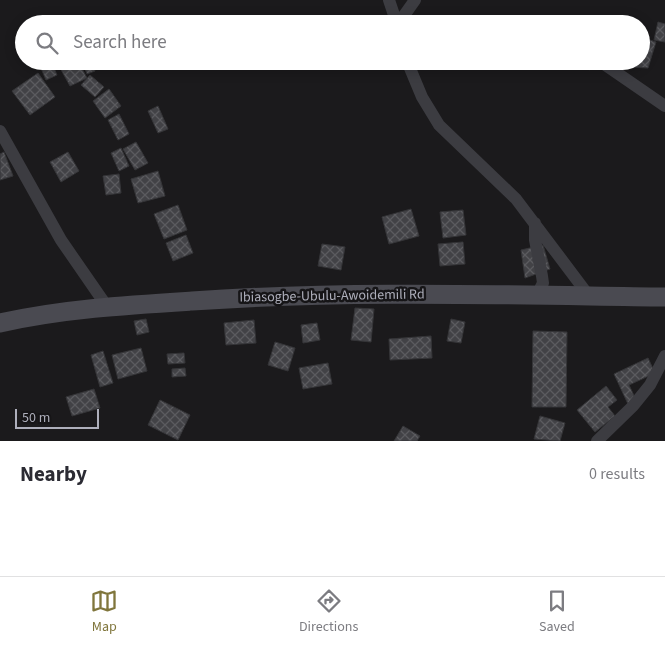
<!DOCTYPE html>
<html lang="en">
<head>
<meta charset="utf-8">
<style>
  body { margin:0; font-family:"Source Sans 3",sans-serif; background:#f2f2f3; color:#2b2b33 }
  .scale { position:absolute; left:15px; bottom:12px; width:84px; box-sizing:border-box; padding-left:5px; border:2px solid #aeafbb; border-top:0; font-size:14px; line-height:18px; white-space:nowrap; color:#aeafbb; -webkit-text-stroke:4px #161517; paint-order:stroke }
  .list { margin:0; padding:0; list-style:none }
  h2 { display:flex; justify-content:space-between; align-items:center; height:65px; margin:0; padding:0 20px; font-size:21px }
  h2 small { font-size:16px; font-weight:400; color:#7c7c81 }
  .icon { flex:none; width:28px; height:28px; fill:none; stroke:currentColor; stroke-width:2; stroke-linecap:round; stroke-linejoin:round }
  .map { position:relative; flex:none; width:665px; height:441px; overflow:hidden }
  .search { position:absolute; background:#fff; box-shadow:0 2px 12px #0003; left:15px; right:15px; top:15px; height:55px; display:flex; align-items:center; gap:12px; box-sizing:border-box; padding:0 18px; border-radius:28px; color:#7c7c81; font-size:19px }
  .sheet { height:135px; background:#fff }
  nav { display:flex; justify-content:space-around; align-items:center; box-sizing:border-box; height:70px; border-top:1px solid #e1e1e2; background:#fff; font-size:14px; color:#7c7c81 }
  nav a { display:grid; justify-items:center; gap:2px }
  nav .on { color:#80763c }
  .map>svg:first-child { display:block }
  .building { fill:url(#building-cross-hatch); stroke:#353538 }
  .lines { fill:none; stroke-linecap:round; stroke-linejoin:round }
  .street { stroke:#3c3c41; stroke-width:12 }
  .secondary { stroke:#4a4a51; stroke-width:19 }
  .labels { text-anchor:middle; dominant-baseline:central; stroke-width:5; stroke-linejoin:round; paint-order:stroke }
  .street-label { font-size:14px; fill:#aeafbb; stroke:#161517 }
</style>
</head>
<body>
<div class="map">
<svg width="665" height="441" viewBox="0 0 665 441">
  <defs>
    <pattern id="building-cross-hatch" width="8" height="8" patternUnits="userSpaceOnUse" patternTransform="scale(1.25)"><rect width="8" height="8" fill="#424246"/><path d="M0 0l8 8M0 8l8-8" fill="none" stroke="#5b5b5f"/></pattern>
  </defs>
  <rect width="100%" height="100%" fill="#1b1a1c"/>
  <!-- building -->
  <path class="building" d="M658 22 665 24V42L654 40Z
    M641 37 656 42 648 68 630 67 632 61H641Z
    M38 61H51L57 75 46 80Z
    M67 61H78L87 78 70 86 59 66Z
    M82 61H91L95 71 87 74Z
    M578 61H595L590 70Z
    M38 73 55 97 30 115 12 91Z
    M90 75 104 87 95 97 81 85Z
    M109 89 121 106 105 118 93 101Z
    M158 106 168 129 158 133 148 111Z
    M119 114 129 134 118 140 108 120Z
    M136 142 148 163 135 170 123 149Z
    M121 148 129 166 119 171 111 153Z
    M4 152 13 176 0 180V154Z
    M68 152 79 171 61 182 50 162Z
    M158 171 165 196 138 203 131 179Z
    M119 174 121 193 106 195 103 176Z
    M178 205 187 230 164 239 154 214Z
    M411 209 419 236 389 244 382 217Z
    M463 210 466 235 443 238 440 212Z
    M186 235 193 253 173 261 166 243Z
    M463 242 465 264 440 266 438 244Z
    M322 244 345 247 341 270 318 266Z
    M543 245 550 269 525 278 521 250Z
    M355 308 374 309 371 342 351 340Z
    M146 319 149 332 137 335 134 321Z
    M451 319 465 322 461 343 447 341Z
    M254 320 256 343 226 345 224 323Z
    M317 323 320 340 303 343 301 325Z
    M533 331 567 332 566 407H532Z
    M431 336 432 358 390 360 389 339Z
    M275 342 295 348 288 371 268 365Z
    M141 348 147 371 118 379 112 355Z
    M103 351 113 383 100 387 91 355Z
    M184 353 185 363 168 364 167 354Z
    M648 358 655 373 629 385 636 400 628 404 614 374Z
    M328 363 332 384 303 389 299 368Z
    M185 368 186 376 172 377V369Z
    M606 386 617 400 608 407 615 416 595 432 577 410Z
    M94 389 100 408 72 416 66 397Z
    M160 400 190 415 178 440 148 425Z
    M540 416 565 423 560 441 534 439Z
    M403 426 420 436 417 441H394Z"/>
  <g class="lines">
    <!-- street -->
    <path class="street" d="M389 0 397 24
      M398 24 415 0
      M407 61 422 97 439 125 516 199 589 296
      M604 64 665 106
      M0 131 61 240 108 308
      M535 223V240L542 276 543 283 537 295
      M597 441 633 406 650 385 665 356"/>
    <!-- secondary -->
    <path class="secondary" d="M0 323C62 309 128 305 192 301 349 290 507 295 665 297"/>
  </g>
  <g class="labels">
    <!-- street labels -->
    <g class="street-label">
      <text transform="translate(332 296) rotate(-1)">Ibiasogbe-Ubulu-Awoidemili Rd</text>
    </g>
  </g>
</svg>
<div class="scale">50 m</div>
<div class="search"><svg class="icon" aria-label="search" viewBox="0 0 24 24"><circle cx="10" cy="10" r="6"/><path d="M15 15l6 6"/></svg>Search here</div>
</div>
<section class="sheet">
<h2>Nearby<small>0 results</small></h2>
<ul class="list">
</ul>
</section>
<nav>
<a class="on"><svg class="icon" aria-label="map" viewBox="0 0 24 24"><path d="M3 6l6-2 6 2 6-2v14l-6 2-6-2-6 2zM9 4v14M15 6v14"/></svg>Map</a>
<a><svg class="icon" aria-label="directions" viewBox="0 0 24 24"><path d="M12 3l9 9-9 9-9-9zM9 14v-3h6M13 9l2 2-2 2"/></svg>Directions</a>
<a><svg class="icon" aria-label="saved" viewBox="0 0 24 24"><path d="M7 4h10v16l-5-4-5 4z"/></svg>Saved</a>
</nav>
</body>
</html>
